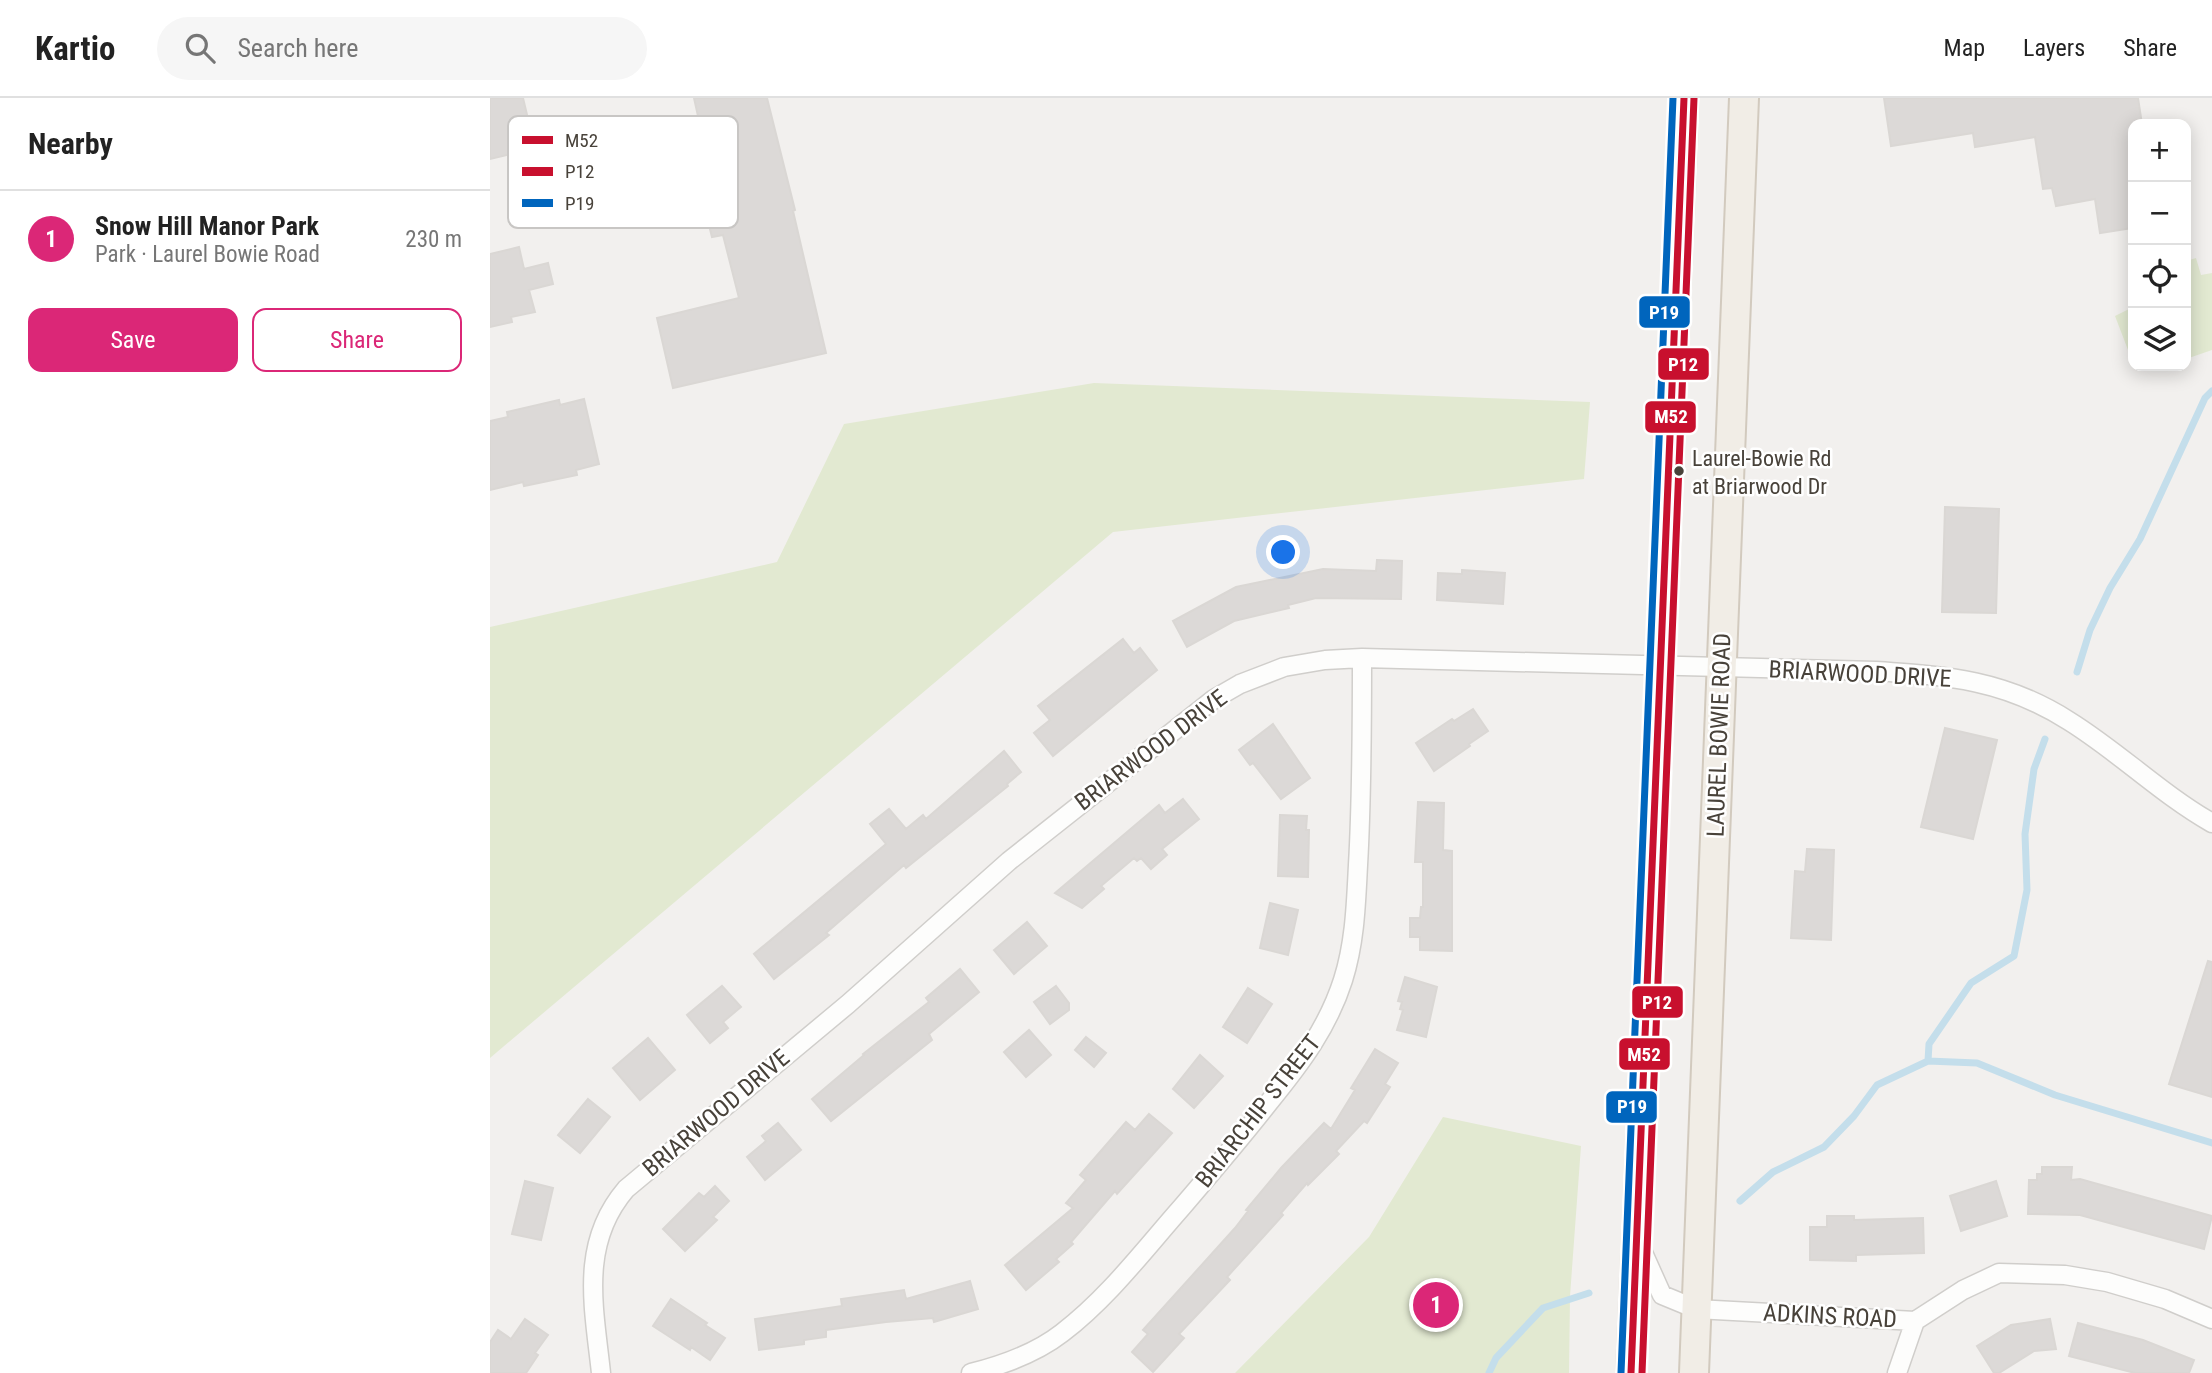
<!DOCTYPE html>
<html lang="en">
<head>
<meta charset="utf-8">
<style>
  body { margin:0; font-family:"Roboto Condensed",sans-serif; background:#f6f6f6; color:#222 }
  .controls { position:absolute; right:21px; top:21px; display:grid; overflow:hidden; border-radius:14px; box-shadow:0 4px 18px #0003 }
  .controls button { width:63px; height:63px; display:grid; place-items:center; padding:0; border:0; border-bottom:2px solid #e0e0e0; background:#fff; color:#222; font:35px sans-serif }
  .you { position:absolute; left:794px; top:455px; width:24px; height:24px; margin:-18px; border:5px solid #fff; border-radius:50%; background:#1a73e8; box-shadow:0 0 0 10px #1a73e833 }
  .badge { display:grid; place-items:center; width:46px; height:46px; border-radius:50%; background:#db2777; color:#fff; font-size:23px; font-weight:700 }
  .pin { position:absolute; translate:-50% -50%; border:4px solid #fff; box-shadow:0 2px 7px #0006 }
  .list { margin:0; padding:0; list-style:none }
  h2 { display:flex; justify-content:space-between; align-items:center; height:91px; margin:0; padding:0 28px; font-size:30px }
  h2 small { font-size:23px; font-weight:400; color:#767676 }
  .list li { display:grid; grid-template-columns:46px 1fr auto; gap:21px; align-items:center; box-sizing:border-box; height:98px; padding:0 28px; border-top:2px solid #e0e0e0 }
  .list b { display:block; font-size:26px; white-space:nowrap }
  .list p { margin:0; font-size:23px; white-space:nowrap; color:#767676 }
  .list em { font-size:23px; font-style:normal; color:#767676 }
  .actions { display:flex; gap:14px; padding:21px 28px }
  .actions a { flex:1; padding:16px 0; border:2px solid #db2777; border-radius:14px; text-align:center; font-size:24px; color:#db2777 }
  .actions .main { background:#db2777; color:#fff }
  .icon { flex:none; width:38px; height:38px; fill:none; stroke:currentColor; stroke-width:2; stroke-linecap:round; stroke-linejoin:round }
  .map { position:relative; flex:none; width:1722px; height:1275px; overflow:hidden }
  header { display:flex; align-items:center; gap:42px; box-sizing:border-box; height:98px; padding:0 35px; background:#fff; border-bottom:2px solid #e0e0e0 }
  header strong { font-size:33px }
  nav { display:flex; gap:38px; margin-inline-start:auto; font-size:24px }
  .search { width:490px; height:63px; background:#f6f6f6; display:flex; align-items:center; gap:18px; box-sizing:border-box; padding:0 24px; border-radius:38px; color:#767676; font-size:26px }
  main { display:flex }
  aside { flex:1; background:#fff }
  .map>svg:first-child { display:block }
  .green { fill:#e2e9d1 }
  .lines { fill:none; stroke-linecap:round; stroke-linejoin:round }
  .stream { stroke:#c4deeb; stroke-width:7 }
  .building { fill:#dcd9d7; stroke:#dad7d4; stroke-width:2 }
  .street-casing { stroke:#d0cecb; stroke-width:21 }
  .primary-casing { stroke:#d2cabe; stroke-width:32 }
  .street { stroke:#fdfdfc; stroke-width:18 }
  .primary { stroke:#f1ede6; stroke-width:28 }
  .bus-1-casing { stroke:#fff; stroke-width:12 }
  .bus-2-casing { stroke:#fff; stroke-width:12 }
  .bus-3-casing { stroke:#fff; stroke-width:12 }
  .bus-1 { stroke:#c8102e; stroke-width:7 }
  .bus-2 { stroke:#c8102e; stroke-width:7 }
  .bus-3 { stroke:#0065bd; stroke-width:7 }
  .bus-dot { fill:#48423a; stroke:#fff; stroke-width:2.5 }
  .labels { text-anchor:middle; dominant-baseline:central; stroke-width:5; stroke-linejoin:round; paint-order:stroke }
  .bus-label { font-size:22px; fill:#48423a; stroke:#fff; text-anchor:start }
  .street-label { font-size:24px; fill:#48423a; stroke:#fff }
  .key { fill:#fff; stroke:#c8c6c4; stroke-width:2 }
  .key-label { font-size:19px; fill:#48423a }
  .line-badge { stroke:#fff; stroke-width:2.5 }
  .badge-label { font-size:19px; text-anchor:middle; font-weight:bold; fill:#fff }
</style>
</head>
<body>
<header>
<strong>Kartio</strong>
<div class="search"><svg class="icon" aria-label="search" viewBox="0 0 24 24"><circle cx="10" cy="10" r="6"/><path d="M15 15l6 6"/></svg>Search here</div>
<nav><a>Map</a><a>Layers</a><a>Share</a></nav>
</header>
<main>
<aside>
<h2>Nearby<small></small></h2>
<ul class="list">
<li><span class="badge">1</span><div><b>Snow Hill Manor Park</b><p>Park · Laurel Bowie Road</p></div><em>230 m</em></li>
</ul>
<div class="actions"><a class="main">Save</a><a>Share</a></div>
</aside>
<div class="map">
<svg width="1722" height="1275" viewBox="0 0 1722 1275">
  <rect width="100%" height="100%" fill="#f2f0ee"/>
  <!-- green -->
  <path class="green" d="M1706 160 1711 177 1722 175V252L1696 261V163Z
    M1643 209V265L1625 218Z
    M604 285 1100 304 1094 381 623 434 0 960V529L287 464 354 326Z
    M953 1019 1091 1048 1080 1198 1079 1275H745L879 1139Z"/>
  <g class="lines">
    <!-- stream -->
    <path class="stream" d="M1587 574 1600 532 1620 490 1650 441 1715 300 1722 293
      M1438 963 1487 965 1565 997 1722 1045
      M1250 1103 1283 1074 1334 1049 1364 1018 1387 987 1438 963 1439 946 1481 885 1524 858 1537 792 1535 736 1544 671 1555 641
      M999 1275 1006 1260 1053 1210 1099 1195"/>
  </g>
  <!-- building -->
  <path class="building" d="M0 0H33L44 46 20 51 21 56 0 61Z
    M204 0H277L305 112 303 113 336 255 183 290 167 220 249 200 233 137 222 139 216 115 228 113 206 18H208Z
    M1394 0H1648L1652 26H1643V130L1610 135 1605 101 1566 108 1562 90 1553 91 1545 39 1485 49 1483 35 1401 48Z
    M29 149 34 171 58 165 63 186 39 192 45 214 21 219 22 224 0 229V156Z
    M94 301 109 366 86 372 87 377 34 388 33 384 0 392V323L18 319 17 314 69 302 70 307Z
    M1455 409 1509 411 1506 515 1452 514Z
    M887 462 912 463 911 501 826 500 798 507 799 510 744 523 697 549 683 523 746 489 833 471 886 473Z
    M972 472 1015 475 1013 506 947 502 948 475 972 476Z
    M633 541 644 555 650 550 667 572 563 658 544 635 560 622 548 608Z
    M983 611 998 633 979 646 980 648 944 673 926 645 962 621 964 623Z
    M783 626 820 680 791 701 763 665 760 667 749 652Z
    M1455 630 1507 642 1483 741 1431 729Z
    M514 653 531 674 517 686 518 688 416 770 414 767 336 835 339 837 284 881 264 856 396 746 380 726 399 711 416 731 433 717 436 721Z
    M693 701 709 721 672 751 677 757 661 771 651 760 647 763 644 760 611 788 614 791 592 810 565 795 669 707 675 715Z
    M928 704 954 705 953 752 962 753V853L930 852V839H920V820H930L931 809H933V764H925Z
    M790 717 817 718 816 732H819L818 779 788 778Z
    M1317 751 1344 752 1341 842 1301 840 1305 773 1315 774Z
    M780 805 808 812 798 857 770 850Z
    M537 824 557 848 524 876 504 852Z
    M1718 863 1722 864V999L1679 986Z
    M470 871 489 894 439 936 442 942 341 1023 322 1001 374 957 373 956 439 904 436 900Z
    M915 879 947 889 936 939 907 932 913 912 910 911 912 904 908 903Z
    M232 888 251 909 233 924 238 930 220 945 197 917Z
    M566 888 579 905V912L560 926 544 904Z
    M758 890 782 906 757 945 733 929Z
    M539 932 561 957 536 979 514 954Z
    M596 939 616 955 604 969 585 952Z
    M158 940 185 972 150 1002 123 970Z
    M885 951 908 965 895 986 900 989 877 1025 874 1023 846 1053 849 1056 818 1087 817 1085 791 1115 793 1117 737 1179 740 1182 689 1236 694 1240 663 1274 642 1254 658 1236 653 1232 745 1130 758 1113 756 1112 791 1070 834 1025 841 1031 865 992 861 990Z
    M710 957 733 978 704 1010 683 991Z
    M98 1001 120 1019 90 1055 68 1037Z
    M659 1016 682 1035 627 1096 625 1093 581 1144 583 1146 566 1161 569 1164 536 1192 515 1167 583 1110 576 1105 596 1082 590 1077 636 1024 645 1032Z
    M288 1025 311 1052 275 1082 257 1059 276 1043 272 1038Z
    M1552 1069H1582L1581 1082 1590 1081 1722 1118 1714 1151 1590 1117 1538 1116 1539 1082H1547V1076H1552Z
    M35 1083 63 1090 51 1142 22 1136Z
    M1506 1083 1517 1118 1471 1133 1460 1098Z
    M225 1088 239 1103 223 1119 227 1122 195 1153 173 1131 209 1095 214 1099Z
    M1337 1118H1364V1122L1433 1120 1434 1155 1366 1157V1163L1320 1162V1129H1337Z
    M480 1183 488 1211 444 1224 443 1220 396 1224 336 1232V1239L314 1242V1246L269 1252 265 1221 352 1208 351 1201 414 1192 416 1201Z
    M181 1201 217 1225 215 1227 235 1240 220 1262 201 1249 200 1252 163 1228Z
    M35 1221 58 1237 45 1255 48 1257 36 1275H0V1244L8 1232 21 1241Z
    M1560 1221 1566 1251 1544 1253 1509 1275H1504L1487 1248 1521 1227Z
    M1588 1225 1653 1242 1704 1262 1699 1275H1645L1579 1258Z"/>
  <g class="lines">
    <defs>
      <path id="street" d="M1150 1148 1172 1197 1206 1211 1425 1223 1473 1192 1509 1175 1575 1177 1617 1184 1675 1201 1722 1221
        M111 1275C104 1209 89 1146 136 1091L358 906 519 763 724 601 750 586 794 569 835 562 872 560 1386 573C1459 578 1515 582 1579 623 1629 654 1671 696 1722 725
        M481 1275C513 1267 545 1256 572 1235 618 1200 654 1152 692 1109 722 1074 752 1039 780 1003 811 965 838 929 853 882 865 844 866 806 868 767 872 698 872 629 872 560
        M1407 1275 1425 1223"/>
      <path id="primary" d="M1141 1275 1194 0
        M1204 1275 1254 0"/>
    </defs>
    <!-- street casing -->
    <use href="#street" class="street-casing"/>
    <!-- primary casing -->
    <use href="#primary" class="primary-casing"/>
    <!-- street -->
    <use href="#street" class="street"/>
    <!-- primary -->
    <use href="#primary" class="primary"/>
    <defs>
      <path id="bus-1" d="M1141 1275 1194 0"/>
      <path id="bus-2" d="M1152 1275 1204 0"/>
      <path id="bus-3" d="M1131 1275 1183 0"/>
    </defs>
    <!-- bus-1 casing -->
    <use href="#bus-1" class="bus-1-casing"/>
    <!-- bus-2 casing -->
    <use href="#bus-2" class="bus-2-casing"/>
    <!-- bus-3 casing -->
    <use href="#bus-3" class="bus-3-casing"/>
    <!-- bus-1 -->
    <use href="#bus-1" class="bus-1"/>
    <!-- bus-2 -->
    <use href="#bus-2" class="bus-2"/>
    <!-- bus-3 -->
    <use href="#bus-3" class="bus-3"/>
  </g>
  <!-- markers -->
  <circle class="bus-dot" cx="1189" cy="373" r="6"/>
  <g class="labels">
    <!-- bus labels -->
    <g class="bus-label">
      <text x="1202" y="360">Laurel-Bowie Rd<tspan x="1202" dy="28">at Briarwood Dr</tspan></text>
    </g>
    <!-- street labels -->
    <g class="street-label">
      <text transform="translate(1370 576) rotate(3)">BRIARWOOD DRIVE</text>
      <text transform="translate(1229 637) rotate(-88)">LAUREL BOWIE ROAD</text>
      <text transform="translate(661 652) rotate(-37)">BRIARWOOD DRIVE</text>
      <text transform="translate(768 1013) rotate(-52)">BRIARCHIP STREET</text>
      <text transform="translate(226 1015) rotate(-40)">BRIARWOOD DRIVE</text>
      <text transform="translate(1340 1218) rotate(3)">ADKINS ROAD</text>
    </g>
  </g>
  <!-- legend -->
  <rect x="18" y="18" width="230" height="112" rx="10" class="key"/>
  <rect x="32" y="38" width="31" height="8" fill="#c8102e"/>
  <rect x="32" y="69" width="31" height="9" fill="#c8102e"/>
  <rect x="32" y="101" width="31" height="8" fill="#0065bd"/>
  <g class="key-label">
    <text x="75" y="49">M52</text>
    <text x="75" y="80">P12</text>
    <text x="75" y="112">P19</text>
  </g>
  <g class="line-badge">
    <rect x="1148" y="197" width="53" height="34" rx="7" fill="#0065bd"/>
    <rect x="1167" y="249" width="53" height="34" rx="7" fill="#c8102e"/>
    <rect x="1154" y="302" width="53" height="34" rx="7" fill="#c8102e"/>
    <rect x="1141" y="887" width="53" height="34" rx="7" fill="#c8102e"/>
    <rect x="1128" y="939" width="53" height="34" rx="7" fill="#c8102e"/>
    <rect x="1115" y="992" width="53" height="34" rx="7" fill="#0065bd"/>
  </g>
  <g class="badge-label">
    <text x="1174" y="221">P19</text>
    <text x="1193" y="273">P12</text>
    <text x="1181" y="325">M52</text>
    <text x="1167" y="911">P12</text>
    <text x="1154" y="963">M52</text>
    <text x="1142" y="1015">P19</text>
  </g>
</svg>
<div class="controls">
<button>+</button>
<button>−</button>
<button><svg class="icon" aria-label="locate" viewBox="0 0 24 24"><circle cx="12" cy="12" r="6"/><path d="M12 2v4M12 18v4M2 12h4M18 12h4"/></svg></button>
<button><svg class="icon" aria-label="layers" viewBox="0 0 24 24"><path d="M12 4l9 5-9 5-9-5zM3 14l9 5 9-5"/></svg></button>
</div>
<div class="you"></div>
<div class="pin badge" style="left:946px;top:1207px">1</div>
</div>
</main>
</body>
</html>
